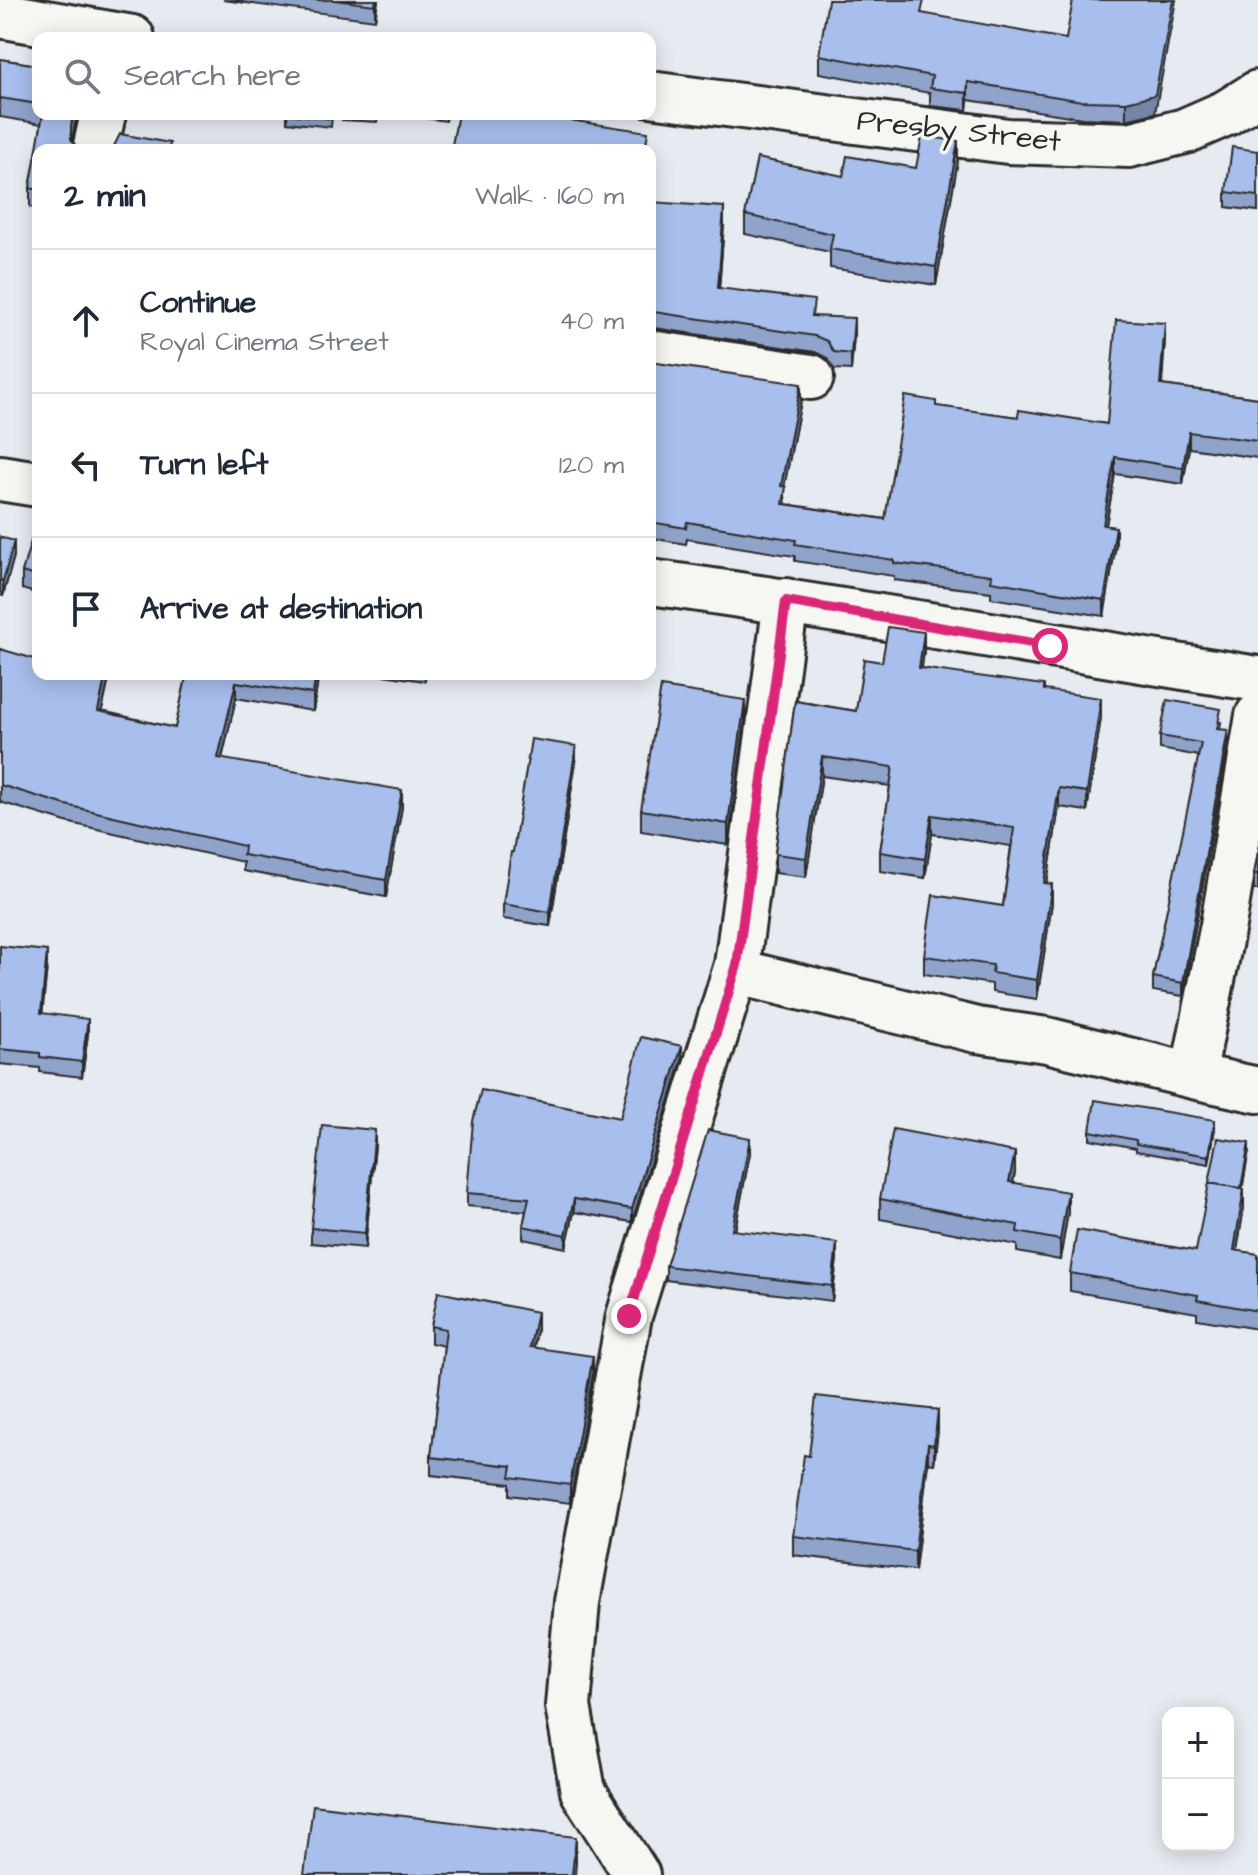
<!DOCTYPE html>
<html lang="en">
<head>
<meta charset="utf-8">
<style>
  body { margin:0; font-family:"Architects Daughter",sans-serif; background:#f2f2f3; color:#1f2937 }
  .controls { position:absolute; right:24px; bottom:24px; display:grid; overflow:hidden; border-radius:16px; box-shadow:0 4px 20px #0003 }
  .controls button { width:72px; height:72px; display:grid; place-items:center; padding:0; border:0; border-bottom:2px solid #e0e1e3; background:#fff; color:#1f2937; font:40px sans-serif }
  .stop { position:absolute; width:24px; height:24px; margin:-18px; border:6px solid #db2777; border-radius:50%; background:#fff }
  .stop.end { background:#db2777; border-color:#fff; box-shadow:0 2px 8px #0008 }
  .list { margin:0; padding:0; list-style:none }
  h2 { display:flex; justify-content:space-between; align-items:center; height:104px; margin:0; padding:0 32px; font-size:34px }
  h2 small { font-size:26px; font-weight:400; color:#747a83 }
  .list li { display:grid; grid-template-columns:52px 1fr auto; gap:24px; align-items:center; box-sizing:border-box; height:144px; padding:0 32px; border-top:2px solid #e0e1e3 }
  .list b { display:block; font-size:30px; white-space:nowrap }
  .list p { margin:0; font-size:26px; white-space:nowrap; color:#747a83 }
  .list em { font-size:26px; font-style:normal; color:#747a83 }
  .icon { flex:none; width:44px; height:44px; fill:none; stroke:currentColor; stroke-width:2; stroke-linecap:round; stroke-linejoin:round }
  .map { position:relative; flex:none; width:1258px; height:1875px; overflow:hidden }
  .search { position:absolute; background:#fff; box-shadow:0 4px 20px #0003; left:32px; top:32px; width:624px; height:88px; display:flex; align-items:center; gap:20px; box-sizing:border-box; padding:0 28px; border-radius:16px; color:#747a83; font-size:30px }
  .panel { position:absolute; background:#fff; box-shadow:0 4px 20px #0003; left:32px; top:144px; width:624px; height:536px; border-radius:16px }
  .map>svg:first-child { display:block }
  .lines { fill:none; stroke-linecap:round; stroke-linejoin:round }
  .street-casing { stroke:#2b2b2b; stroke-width:50 }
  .street { stroke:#f6f6f2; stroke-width:44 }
  .wall { fill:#90a3cb; stroke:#2b2b2b; stroke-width:2 }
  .shaded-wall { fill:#7685a5; stroke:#2b2b2b; stroke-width:2 }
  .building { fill:#a8beec; stroke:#2b2b2b; stroke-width:2 }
  .route { stroke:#db2777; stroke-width:10 }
  .labels { text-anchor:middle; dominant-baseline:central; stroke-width:7; stroke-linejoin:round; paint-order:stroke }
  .street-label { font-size:30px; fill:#2b2b2b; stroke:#f6f6f2 }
</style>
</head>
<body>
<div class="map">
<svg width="1258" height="1875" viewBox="0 0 1258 1875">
  <rect width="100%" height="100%" fill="#e6ebf1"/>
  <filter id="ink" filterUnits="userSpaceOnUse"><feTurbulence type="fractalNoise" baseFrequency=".0125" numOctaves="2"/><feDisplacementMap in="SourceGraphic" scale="16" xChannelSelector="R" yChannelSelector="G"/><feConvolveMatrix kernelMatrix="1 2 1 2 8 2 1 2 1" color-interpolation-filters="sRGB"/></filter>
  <g filter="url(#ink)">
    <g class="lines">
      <defs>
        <path id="street" d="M0 15 132 38
          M650 94 1008 141 1129 145 1185 131 1226 113 1258 93
          M95 150 103 114
          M650 353 811 377
          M0 478 38 484
          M650 582C853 610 1055 647 1258 679
          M737 965 750 975 977 1030 1047 1040 1193 1076 1223 925 1258 716
          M1193 1076 1258 1090
          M637 1875 583 1791 568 1706 577 1602 629 1316 737 965 786 601"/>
      </defs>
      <!-- street casing -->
      <use href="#street" class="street-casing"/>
      <!-- street -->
      <use href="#street" class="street"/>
    </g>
    <!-- wall -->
    <path class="wall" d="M223 0H378L375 20Z
      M924 14 1155 113 1126 120 1082 118 968 100 967 110 930 106V93L819 73V55Z
      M0 59 38 65V114H77L38 150V209L30 207V188L42 124 0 117Z
      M287 114H332L331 127 287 122Z
      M342 114H378L377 122 342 120Z
      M393 114H447L446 121Z
      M1258 151V211L1226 207V192Z
      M958 160 936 285 830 268V252L745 234V215L843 176 916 168Z
      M650 202 724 224 719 288 814 316 854 335 851 370 834 369 827 358 815 352 654 328Z
      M1165 339 1162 385 1258 398V458L1189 448 1183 484 1115 474 1106 525 1116 544 1104 616 991 598V592L894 580V576L795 561V556L687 539 686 544 650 538V362L801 401 784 487 786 504 885 519 936 406 1018 417 1107 424Z
      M38 528V594L22 589V572Z
      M0 537 14 556 3 596 0 595Z
      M0 649 38 674H110L102 711 175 728 187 674H319L313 711 236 698 222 759 402 807 386 897 243 871V862L66 822 0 802Z
      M924 651 922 668 1044 690 1101 717 1087 811 1059 807 1047 883 1052 903 1037 999 992 992V984L924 974V956L1003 906 1011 846 932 834 925 878 880 871V852L890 786 822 776 806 877 775 873V854L795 701 856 711 882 662Z
      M376 674H426L425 681Z
      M745 721 728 845 641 831V810Z
      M1221 722 1220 729 1228 743 1183 996 1153 991V977L1199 756 1160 749V736Z
      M576 761 550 926 503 919V904L513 852Z
      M1258 852V890H1254V874Z
      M0 946 47 966 42 1013 88 1034 82 1077 40 1072V1068L0 1064Z
      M682 1060 632 1222 574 1212 566 1248 523 1239V1226L526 1211 467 1206V1193L620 1118Z
      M1215 1128 1209 1164 1136 1151V1148L1090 1139V1131Z
      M375 1145 365 1248 311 1243V1228Z
      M1249 1150 1242 1188 1244 1207 1237 1251 1258 1254V1329L1197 1319V1313L1070 1291V1273L1196 1251Z
      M750 1153 735 1231 837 1258 832 1301 666 1280V1266Z
      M1015 1172 1013 1183 1068 1212 1060 1260 1017 1252V1245L880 1219V1199Z
      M431 1326 537 1330 534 1348 593 1374 570 1503 510 1495V1484L431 1475V1457L444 1346 431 1343Z
      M938 1430 934 1464 928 1463 915 1570 793 1555V1536L809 1456Z"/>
    <!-- shaded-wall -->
    <path class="shaded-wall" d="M376 0H378L375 20V5Z
      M1173 0H1176L1155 113 1126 120V102Z
      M968 82V100L967 110V93Z
      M73 114H77L71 145V126Z
      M958 141V160L936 285V267Z
      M724 207V224L718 304V288Z
      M654 312V328L650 329V313Z
      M854 318V335L851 370V354Z
      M1165 323V339L1160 402V385Z
      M801 384V401L781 503V486Z
      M1189 432V448L1183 484V468Z
      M1115 457V474L1103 542V525Z
      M1116 527V544L1104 616V600Z
      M14 541V556L3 596V581Z
      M924 632V651L919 687V668Z
      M106 674H110L98 727V711Z
      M316 674H319L313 711V694Z
      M236 682V698L218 775V758Z
      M1101 698V717L1087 811V792Z
      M745 700V721L728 845V824Z
      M1228 730V743L1183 996V983Z
      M576 746V761L550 926V912Z
      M822 757V776L806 877V858Z
      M1059 788V807L1044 902V883Z
      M402 790V807L386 897V880Z
      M932 815V834L925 878V859Z
      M1052 884V903L1037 999V980Z
      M47 951V966L41 1028V1013Z
      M88 1019V1034L82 1077V1062Z
      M682 1046V1060L632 1222V1209Z
      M1215 1120V1128L1209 1164V1156Z
      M375 1130V1145L365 1248V1233Z
      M750 1138V1153L732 1245V1230Z
      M1249 1143V1150L1240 1202V1195Z
      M1015 1152V1172L1009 1202V1182Z
      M1244 1189V1207L1234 1268V1250Z
      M1068 1192V1212L1060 1260V1240Z
      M574 1199V1212L566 1248V1235Z
      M837 1243V1258L832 1301V1286Z
      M537 1312V1330L530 1365V1347Z
      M593 1356V1374L570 1503V1485Z
      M938 1410V1430L934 1464V1445Z
      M928 1444V1463L915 1570V1551Z
      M576 1837V1864L575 1875H572Z"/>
    <!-- building -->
    <path class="building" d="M334 0H376L375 5Z
      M828 0H924L921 13 1066 39 1073 0H1173L1155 95 1126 102 1082 101 968 82 967 93 930 88 932 76 819 55Z
      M0 59 38 65V104L0 98Z
      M43 114H73L71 126V139L79 150H38V190L30 188Z
      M287 114H331V119Z
      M458 114H530L648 132 645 150H451Z
      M120 134 170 143 169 150H110L113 148Z
      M922 136 958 141 936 267 830 249 833 234 745 215 757 158 843 176 847 156 916 168Z
      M1232 147 1258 151V196L1226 192Z
      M650 202 724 207 718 288 814 300 812 316 854 318 851 354 834 352 827 341 815 336 654 312 650 313Z
      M1116 320 1165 323 1160 385 1258 398V441L1189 432 1183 468 1115 457 1103 525 1116 527 1104 600 991 581 992 575 894 563V560L795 544 796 540 687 522 686 528 650 522V362L801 384 781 486 786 487 783 504 885 519 905 396 936 401V406L1018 417 1019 410 1107 424Z
      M35 527 38 528V577L22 572Z
      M0 537 14 541 3 581 0 580Z
      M888 627 924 632 919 668 1044 685V690L1101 698 1087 792 1059 788 1044 883 1052 884 1037 980 992 973 993 965 924 956 933 895 1003 906 1014 828 932 815 925 859 880 852 893 767 822 757 806 858 775 854 795 701 856 711 864 659 882 662Z
      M0 649 38 660V674H106L98 711 175 728 187 674H316L313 694 236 682 218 758 402 790 386 880 243 855 244 846 66 805 0 785Z
      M661 687 745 700 728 824 641 810Z
      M1167 700 1221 709 1217 729 1228 730 1183 983 1153 977 1201 743 1160 736Z
      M531 739 576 746 550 912 503 904 511 852H513Z
      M1258 852V874H1254Z
      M0 946 47 951 41 1013 88 1019 82 1062 40 1057V1053L0 1049Z
      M641 1037 682 1046 632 1209 574 1199 566 1235 523 1226 529 1198 467 1193 473 1121 481 1090 620 1118Z
      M1095 1100 1215 1120 1209 1156 1136 1144V1140L1090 1131Z
      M322 1125 375 1130 365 1233 311 1228Z
      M893 1129 1015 1152 1009 1182 1068 1192 1060 1240 1017 1232 1018 1225 880 1199Z
      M708 1130 750 1138 732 1230 837 1243 832 1286 666 1266Z
      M1218 1138 1249 1143 1241 1188 1209 1183Z
      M1209 1183 1244 1189 1234 1250 1258 1254V1311L1197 1300 1198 1295 1070 1273 1077 1230 1196 1251Z
      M438 1292 537 1312 530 1347 593 1356 570 1485 510 1477 512 1466 431 1457 446 1329 431 1326Z
      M816 1396 938 1410 934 1445 928 1444 915 1551 793 1536 804 1455 809 1456Z
      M313 1805 576 1837 572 1875H304Z"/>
  </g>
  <g class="lines" filter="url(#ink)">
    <!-- route -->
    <path class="route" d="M629 1316 737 965 786 601 1050 646"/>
  </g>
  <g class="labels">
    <!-- street labels -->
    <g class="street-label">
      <text transform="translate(959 131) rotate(6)">Presby Street</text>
    </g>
  </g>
</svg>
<div class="controls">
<button>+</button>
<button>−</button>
</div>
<div class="stop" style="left:1050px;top:646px"></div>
<div class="stop end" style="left:629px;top:1316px"></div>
<div class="search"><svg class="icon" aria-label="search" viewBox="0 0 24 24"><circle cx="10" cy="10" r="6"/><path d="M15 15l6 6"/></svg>Search here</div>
<section class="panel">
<h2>2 min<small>Walk · 160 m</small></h2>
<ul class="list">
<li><svg class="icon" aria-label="ahead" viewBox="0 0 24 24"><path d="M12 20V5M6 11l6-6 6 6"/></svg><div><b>Continue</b><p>Royal Cinema Street</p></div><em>40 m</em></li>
<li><svg class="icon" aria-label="left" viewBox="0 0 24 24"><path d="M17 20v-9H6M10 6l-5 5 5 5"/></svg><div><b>Turn left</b></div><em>120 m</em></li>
<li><svg class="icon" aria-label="arrive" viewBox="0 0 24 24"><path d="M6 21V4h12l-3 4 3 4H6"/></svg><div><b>Arrive at destination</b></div></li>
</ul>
</section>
</div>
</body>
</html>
